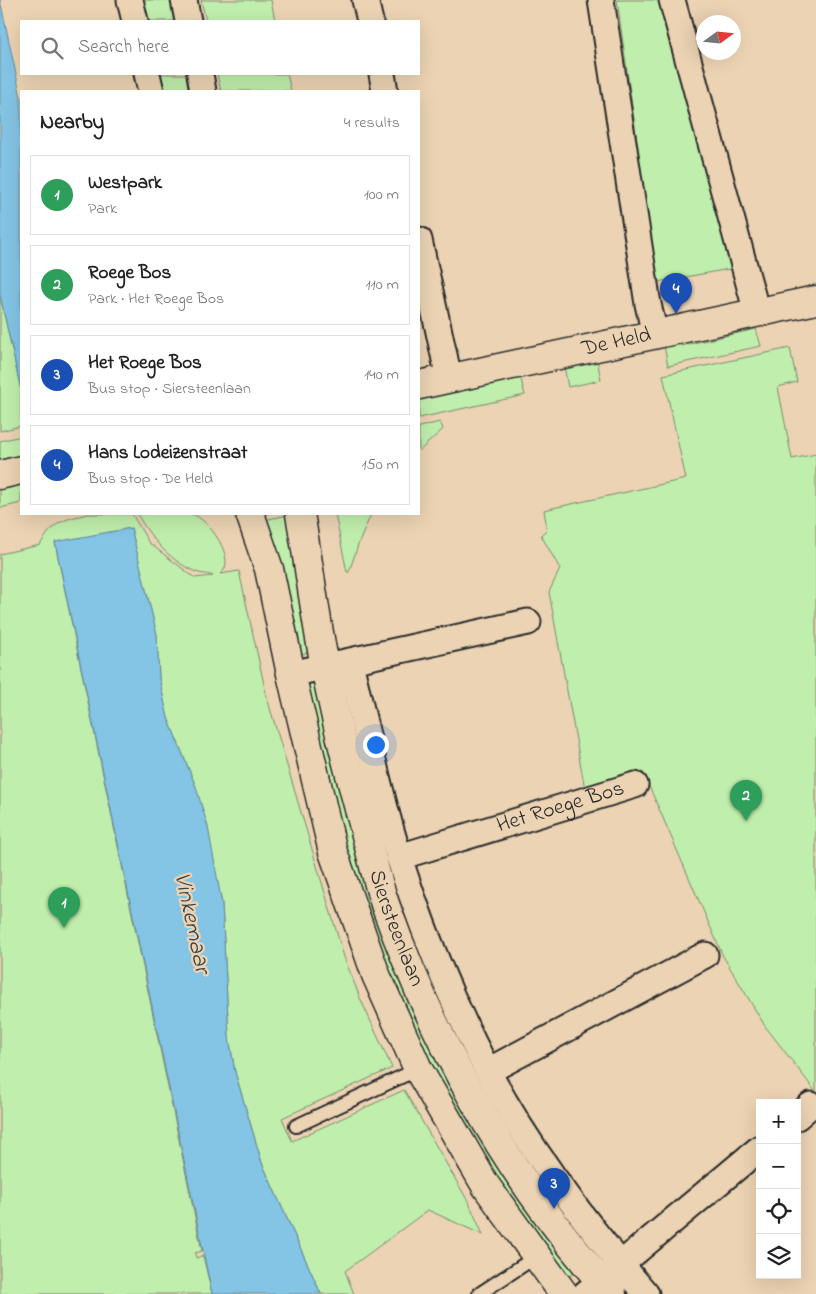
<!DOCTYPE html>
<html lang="en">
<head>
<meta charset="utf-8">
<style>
  body { margin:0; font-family:"Indie Flower",sans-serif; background:#f2f2f2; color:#202124 }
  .controls { position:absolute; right:15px; bottom:15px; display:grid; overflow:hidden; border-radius:0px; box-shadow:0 5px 20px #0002 }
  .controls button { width:45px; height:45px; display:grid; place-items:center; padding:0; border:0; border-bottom:1px solid #e0e0e0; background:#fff; color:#202124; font:25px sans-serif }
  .compass { position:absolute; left:696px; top:15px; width:45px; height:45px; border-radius:50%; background:#fff; box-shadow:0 5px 20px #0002; rotate:75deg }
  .you { position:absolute; left:375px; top:744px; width:18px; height:18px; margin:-12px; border:4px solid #fff; border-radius:50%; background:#1a73e8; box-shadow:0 0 0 8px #1a73e833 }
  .badge { display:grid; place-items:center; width:32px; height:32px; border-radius:50%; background:#2563eb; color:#fff; font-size:16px; font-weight:700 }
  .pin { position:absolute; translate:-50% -41px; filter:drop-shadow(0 1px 2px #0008) }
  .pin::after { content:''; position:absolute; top:26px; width:18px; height:15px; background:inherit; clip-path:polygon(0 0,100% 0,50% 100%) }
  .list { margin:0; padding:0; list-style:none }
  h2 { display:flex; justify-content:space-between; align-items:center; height:65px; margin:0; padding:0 20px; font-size:21px }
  h2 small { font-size:16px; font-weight:400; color:#757577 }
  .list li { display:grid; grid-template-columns:32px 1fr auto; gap:15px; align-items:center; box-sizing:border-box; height:80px; margin:0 10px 10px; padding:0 10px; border:1px solid #e0e0e0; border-radius:0px }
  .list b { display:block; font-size:19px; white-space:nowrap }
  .list p { margin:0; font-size:16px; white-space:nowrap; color:#757577 }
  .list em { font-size:16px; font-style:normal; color:#757577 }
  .icon { flex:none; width:28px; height:28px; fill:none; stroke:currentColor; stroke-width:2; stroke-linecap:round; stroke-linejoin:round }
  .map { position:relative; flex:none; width:816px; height:1294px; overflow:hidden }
  .search { position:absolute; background:#fff; box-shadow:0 5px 20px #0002; left:20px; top:20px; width:400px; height:55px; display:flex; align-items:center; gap:12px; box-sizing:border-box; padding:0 18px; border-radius:0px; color:#757577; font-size:19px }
  .panel { position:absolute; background:#fff; box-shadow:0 5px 20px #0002; left:20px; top:90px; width:400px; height:425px; border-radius:0px }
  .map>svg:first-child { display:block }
  .green { fill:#c0eeac; stroke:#768c6c }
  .water { fill:#84c4e5; stroke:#60879b }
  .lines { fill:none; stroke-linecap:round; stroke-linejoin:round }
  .lane-casing { stroke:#2b2b2b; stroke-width:16 }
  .street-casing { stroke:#2b2b2b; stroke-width:29 }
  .secondary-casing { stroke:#2b2b2b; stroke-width:31 }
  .lane { stroke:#ebd3b3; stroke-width:12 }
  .street { stroke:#ebd3b3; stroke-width:25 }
  .secondary { stroke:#ebd3b3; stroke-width:28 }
  .labels { text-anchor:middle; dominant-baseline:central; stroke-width:4.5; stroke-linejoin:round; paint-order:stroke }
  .street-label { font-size:22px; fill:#2b2b2b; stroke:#ebd3b3 }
  .water-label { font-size:24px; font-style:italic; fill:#384247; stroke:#ebd3b3 }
</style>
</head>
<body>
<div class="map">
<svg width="816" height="1294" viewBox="0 0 816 1294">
  <rect width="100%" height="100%" fill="#ebd3b3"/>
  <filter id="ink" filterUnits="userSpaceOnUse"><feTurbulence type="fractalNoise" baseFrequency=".02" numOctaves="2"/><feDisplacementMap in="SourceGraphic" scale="10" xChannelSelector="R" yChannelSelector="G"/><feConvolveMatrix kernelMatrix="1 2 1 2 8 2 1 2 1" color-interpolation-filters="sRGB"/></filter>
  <g filter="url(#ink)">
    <!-- green -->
    <path class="green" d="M139 0H178L183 21H144Z
      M201 0H271L275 21H206Z
      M617 0H661L735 268 657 282Z
      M155 74H194L198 91H159Z
      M217 74H287L291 91H221Z
      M0 295 21 390V426L0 431Z
      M756 329 761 346 668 366 664 345 679 341 681 346Z
      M790 348 797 382 778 387 792 459 816 454V1092L765 1026 723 956 643 772 585 789 549 592 560 569 541 535 547 529 544 510 686 479 663 375Z
      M597 359 601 380 568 387 564 366Z
      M520 376 525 395 419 418V398Z
      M440 422 443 429 419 451V427Z
      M21 436V455L0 460V441Z
      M21 482V503L0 508V487Z
      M88 514H132L149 543 195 578 213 576C210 574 203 574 199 573 171 563 151 538 137 514 154 514 175 510 191 514 208 517 239 562 220 574L239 571 267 698 344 957 360 998 392 1068 282 1118 292 1141 404 1090 469 1203 483 1235 428 1210 345 1271 354 1294H321L262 1163 235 1072 229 1037 222 904 196 787 168 718 159 678 157 635 131 528 55 543 202 1251 195 1253 196 1258 203 1256 212 1294H0V554L40 545C54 522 61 520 88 514Z
      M293 514 312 651 299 655 259 521Z
      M335 514H371L358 545 349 572H347Z
      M314 680 375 903 576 1270 567 1278 466 1142 358 910 304 685Z"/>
    <!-- water -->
    <path class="water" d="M0 0 21 97V390L0 295Z
      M131 528 157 635 159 678 168 718 196 787 208 827 222 904 229 1037 235 1072 262 1163 321 1294H212L55 542Z"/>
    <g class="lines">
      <defs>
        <path id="lane" d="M296 1126 418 1069
          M479 1294 537 1256"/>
        <g id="street">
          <path d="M130 0 135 21"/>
          <path d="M184 0 188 21"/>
          <path d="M365 0 370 21"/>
          <path d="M601 0 648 304 655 335"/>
          <path d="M672 0 757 313"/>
          <path d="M147 74 151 91"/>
          <path d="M200 74 203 91"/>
          <path d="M382 74 385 91"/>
          <path d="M419 240 449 378"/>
          <path d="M350 663C369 741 385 821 412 896 433 955 458 1014 487 1070 529 1150 587 1226 646 1294"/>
          <path d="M291 674 528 622"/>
          <path id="s1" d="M399 857 635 785"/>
          <path d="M488 1071 705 955"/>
          <path d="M797 1117 811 1105"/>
          <path d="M585 1294 760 1148"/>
        </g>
        <g id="secondary">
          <path id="s2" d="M419 385 816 300"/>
          <path d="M0 475 21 470"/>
          <path d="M250 514 269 569 291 674 333 852 376 975 418 1069 486 1186 564 1294"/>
          <path id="s3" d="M300 514C309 564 315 616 325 666 335 718 348 769 362 820 370 849 376 879 386 907 437 1048 511 1182 612 1294"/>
        </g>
      </defs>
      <!-- lane casing -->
      <use href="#lane" class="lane-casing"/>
      <!-- street casing -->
      <use href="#street" class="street-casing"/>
      <!-- secondary casing -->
      <use href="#secondary" class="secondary-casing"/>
      <!-- lane -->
      <use href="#lane" class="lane"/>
      <!-- street -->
      <use href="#street" class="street"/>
      <!-- secondary -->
      <use href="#secondary" class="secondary"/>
    </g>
  </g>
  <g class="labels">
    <!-- street labels -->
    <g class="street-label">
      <text stroke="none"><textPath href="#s2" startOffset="202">De Held</textPath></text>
      <text stroke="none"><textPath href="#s1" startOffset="169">Het Roege Bos</textPath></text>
      <text stroke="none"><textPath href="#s3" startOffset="426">Siersteenlaan</textPath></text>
    </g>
    <!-- water labels -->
    <g class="water-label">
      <text transform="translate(191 923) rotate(78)">Vinkemaar</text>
    </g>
  </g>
</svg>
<div class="controls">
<button>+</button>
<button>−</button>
<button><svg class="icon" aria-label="locate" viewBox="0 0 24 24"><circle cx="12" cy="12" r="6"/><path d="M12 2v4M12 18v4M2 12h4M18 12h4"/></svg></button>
<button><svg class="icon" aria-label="layers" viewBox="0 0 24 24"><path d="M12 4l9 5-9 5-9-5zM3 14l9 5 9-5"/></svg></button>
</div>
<svg class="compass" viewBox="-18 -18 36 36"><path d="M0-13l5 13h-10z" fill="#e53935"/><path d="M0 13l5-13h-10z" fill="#757577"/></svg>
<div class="you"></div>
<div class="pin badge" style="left:64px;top:928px;background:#2e9e5b">1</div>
<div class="pin badge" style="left:746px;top:821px;background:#2e9e5b">2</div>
<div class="pin badge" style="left:554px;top:1209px;background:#1a4fb4">3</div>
<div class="pin badge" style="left:676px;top:314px;background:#1a4fb4">4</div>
<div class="search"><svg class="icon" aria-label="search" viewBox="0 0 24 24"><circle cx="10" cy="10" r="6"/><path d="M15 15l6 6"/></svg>Search here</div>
<section class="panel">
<h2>Nearby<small>4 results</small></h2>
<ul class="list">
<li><span class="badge" style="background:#2e9e5b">1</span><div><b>Westpark</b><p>Park</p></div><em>100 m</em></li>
<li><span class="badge" style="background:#2e9e5b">2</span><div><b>Roege Bos</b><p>Park · Het Roege Bos</p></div><em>110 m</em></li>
<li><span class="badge" style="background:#1a4fb4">3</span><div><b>Het Roege Bos</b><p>Bus stop · Siersteenlaan</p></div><em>140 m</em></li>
<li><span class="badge" style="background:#1a4fb4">4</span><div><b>Hans Lodeizenstraat</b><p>Bus stop · De Held</p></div><em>150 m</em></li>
</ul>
</section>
</div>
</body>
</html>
